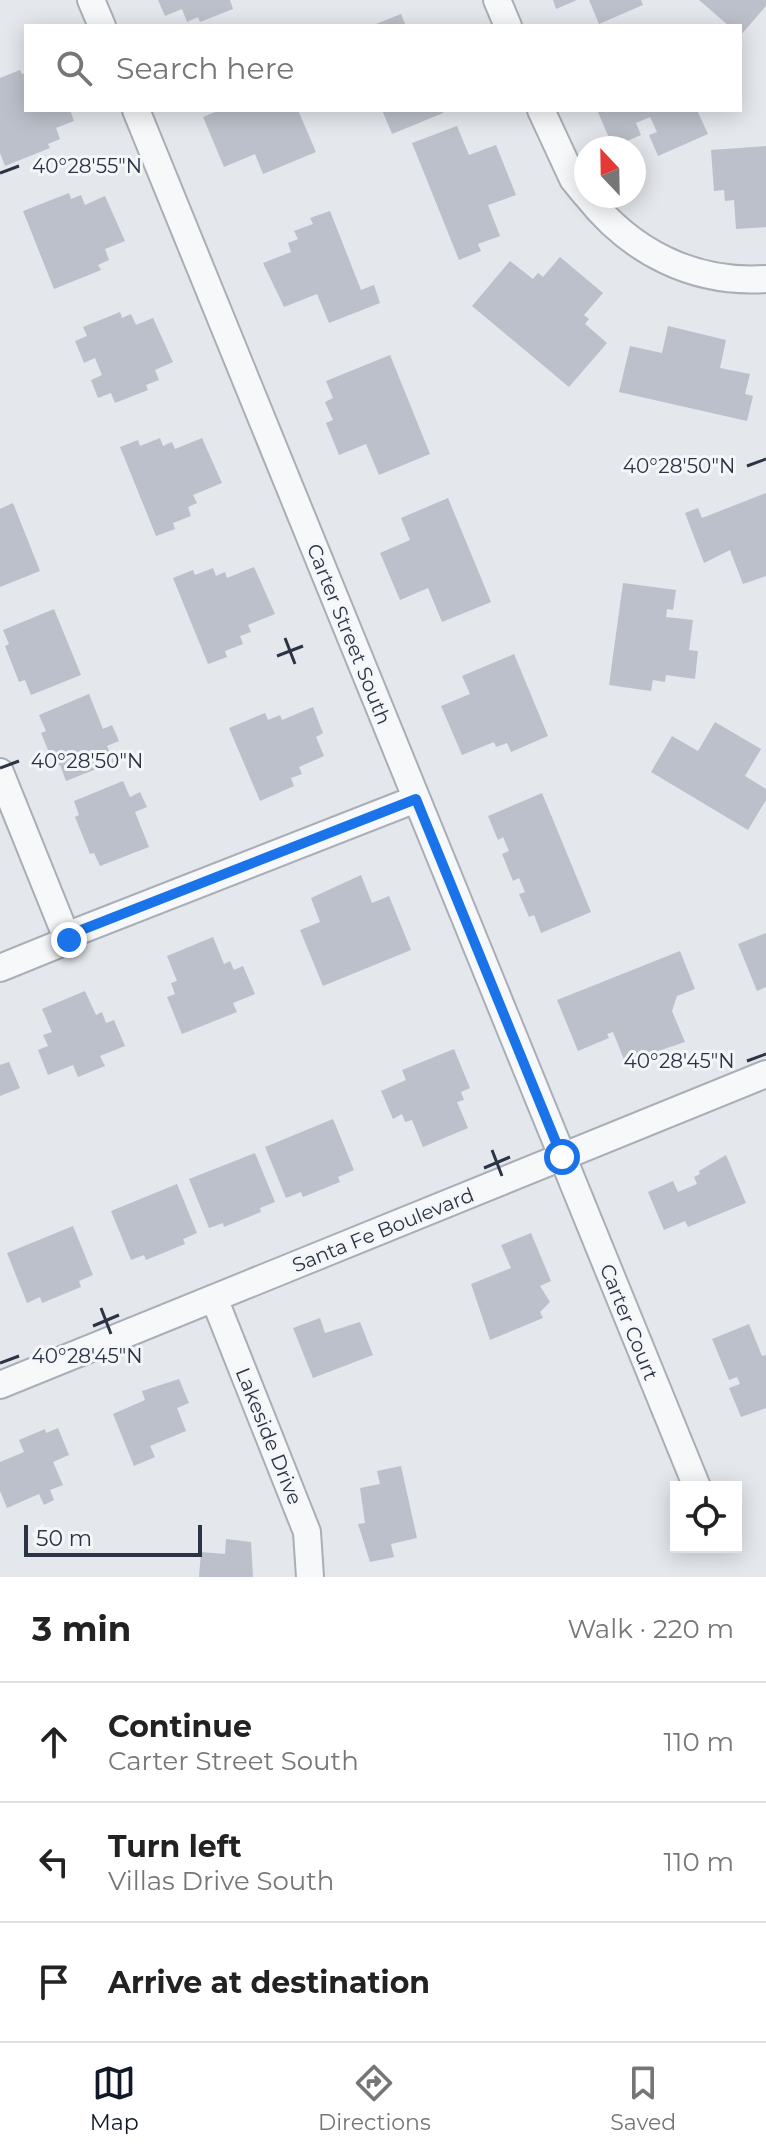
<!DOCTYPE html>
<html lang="en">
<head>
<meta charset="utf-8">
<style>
  body { margin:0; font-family:Montserrat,sans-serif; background:#f2f2f2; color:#222 }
  .controls { position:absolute; right:24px; bottom:24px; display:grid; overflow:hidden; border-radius:0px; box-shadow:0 4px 20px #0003 }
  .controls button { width:72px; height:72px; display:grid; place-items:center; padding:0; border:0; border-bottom:2px solid #e0e0e0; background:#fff; color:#222; font:40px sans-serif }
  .compass { position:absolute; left:574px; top:136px; width:72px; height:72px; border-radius:50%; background:#fff; box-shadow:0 4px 20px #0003; rotate:338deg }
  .scale { position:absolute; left:24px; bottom:20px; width:178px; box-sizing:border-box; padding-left:8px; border:4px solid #2b3445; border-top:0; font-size:22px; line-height:28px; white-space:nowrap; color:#2b3445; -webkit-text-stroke:6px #f4f6f9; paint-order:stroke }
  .stop { position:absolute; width:24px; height:24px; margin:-18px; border:6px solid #1a73e8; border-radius:50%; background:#fff }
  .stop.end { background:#1a73e8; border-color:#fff; box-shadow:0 2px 8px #0008 }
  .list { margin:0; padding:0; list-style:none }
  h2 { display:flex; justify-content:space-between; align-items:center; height:104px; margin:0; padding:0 32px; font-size:34px }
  h2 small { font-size:26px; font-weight:400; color:#767676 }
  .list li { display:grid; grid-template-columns:52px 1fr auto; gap:24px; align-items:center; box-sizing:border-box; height:120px; padding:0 32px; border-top:2px solid #e0e0e0 }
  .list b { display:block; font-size:30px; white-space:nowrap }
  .list p { margin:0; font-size:26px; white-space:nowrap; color:#767676 }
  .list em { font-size:26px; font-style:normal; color:#767676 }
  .icon { flex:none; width:44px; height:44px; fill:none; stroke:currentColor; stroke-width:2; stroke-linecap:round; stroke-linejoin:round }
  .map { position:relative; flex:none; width:766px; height:1577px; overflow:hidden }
  .search { position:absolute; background:#fff; box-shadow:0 4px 20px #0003; left:24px; right:24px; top:24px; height:88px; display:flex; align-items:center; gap:20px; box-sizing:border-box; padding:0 28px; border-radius:0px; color:#767676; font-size:30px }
  .sheet { height:464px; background:#fff }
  nav { display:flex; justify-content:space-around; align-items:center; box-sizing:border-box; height:112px; border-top:2px solid #e0e0e0; background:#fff; font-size:22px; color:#767676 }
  nav a { display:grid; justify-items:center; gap:4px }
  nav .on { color:#111827 }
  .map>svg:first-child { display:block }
  .building { fill:#bbc0ca }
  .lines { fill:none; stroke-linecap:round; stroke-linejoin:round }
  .street-casing { stroke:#a9aeb7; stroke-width:30 }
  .street { stroke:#f7f8fa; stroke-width:26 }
  .route { stroke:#1a73e8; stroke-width:10 }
  .ticks { fill:none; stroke:#2b3445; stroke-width:3 }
  .labels { text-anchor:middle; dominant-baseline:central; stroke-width:6; stroke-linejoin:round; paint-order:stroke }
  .street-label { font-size:20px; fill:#2b3445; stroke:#f4f6f9 }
  .ticks-label { font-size:20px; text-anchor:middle; fill:#2b3445; stroke:#f4f6f9; stroke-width:6; stroke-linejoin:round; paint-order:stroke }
</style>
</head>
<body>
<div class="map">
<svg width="766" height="1577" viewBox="0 0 766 1577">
  <rect width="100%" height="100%" fill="#e4e7ec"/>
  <!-- building -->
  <path class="building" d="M158 0H230L233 9 200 22 198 17 187 22 182 9 165 16Z
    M553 0H577L556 9Z
    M589 0H641L643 5 599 24Z
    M699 0H766V6L740 36V26H729Z
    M401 14 406 26H371Z
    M20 70 22 74 26 73V110H70L74 121 56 128 60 139 48 144 50 148 5 166 0 153V78Z
    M220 110H298L316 152 263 174 255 154 224 167 203 117Z
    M382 110H442L443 113 392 134Z
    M597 110H697L708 134 658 156 649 135 657 132 650 117 636 123 641 135 613 147Z
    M457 126 469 155 496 145 516 195 488 205 500 236 478 244 481 251 459 260 412 143Z
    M766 146V227L736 229 734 200 725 201 724 190 714 191 711 150Z
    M69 193 71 199 81 195 85 205 105 196 125 241 105 249 109 260 98 265 101 270 54 289 23 211Z
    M330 211 361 290 374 285 380 303 329 323 317 294 284 307 263 263 291 252 288 243 298 239 294 231 313 224 310 218Z
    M560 257 603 293 584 315 589 319 585 324 607 343 569 387 472 306 510 261 533 279 538 273 543 277Z
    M120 312 122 318 131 314 136 325 153 318 173 362 155 370 159 380 146 385 148 390 115 403 111 393 98 398 91 380 102 375 95 358 84 363 75 341 87 336 83 327Z
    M668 326 726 340 720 368 750 374 745 394 753 396 747 421 619 392 630 346 662 353Z
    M390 355 430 454 379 475 366 444 339 455 326 423 333 420 325 402 333 398 326 381Z
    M160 438 163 446 172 442 175 449 202 438 222 483 193 495 197 503 188 507 191 516 173 523 175 529 156 536 120 447 138 440 140 446Z
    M766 493V576L743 584 730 550 704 563 685 513 698 508 702 518Z
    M448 498 491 602 442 622 428 588 400 600 380 553 410 540 401 518Z
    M13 503 40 571 0 587V509Z
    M254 567 275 614 248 625 251 632 240 636 243 644 225 651 227 657 208 664 173 578 193 570 195 575 213 568 216 576 225 572 227 578Z
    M623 583 676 590 673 610 667 609 666 617 693 620 689 650 698 651 695 679 666 675 665 682 653 680 651 691 609 685Z
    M54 609 81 675 31 695 25 680 19 682 5 646 9 644 3 630Z
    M514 654 548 736 511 752 507 743 496 747 494 742 462 755 441 706 470 694 462 676Z
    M89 694 103 729 112 725 119 741 107 746 114 762 66 781 60 765 55 767 41 733 46 731 39 715Z
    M313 707 323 733 316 737 324 756 299 767 302 774 291 778 294 786 260 801 229 728 265 713 268 720 280 715 282 720Z
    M715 722 761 749 745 776 766 789V800L748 830 651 772 672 736 698 751Z
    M123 781 130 797 140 792 147 807 135 812 149 847 100 866 94 853 90 854 75 817 79 815 74 801Z
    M542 793 591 912 541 933 534 915 529 917 519 894 525 892 519 878 513 881 502 854 509 851 503 837 498 840 488 816Z
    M361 875 372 903 389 896 411 950 323 986 300 930 320 922 311 898Z
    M766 933V987L757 991 738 944Z
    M213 937 224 964 230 961 234 970 243 966 255 994 233 1003 237 1012 182 1034 167 997 175 994 171 983 177 981 167 956Z
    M680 951 695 989 677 996 672 1011 685 1042 625 1062 613 1032 607 1034 609 1038 578 1051 557 1000Z
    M85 991 96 1015 102 1012 106 1023 114 1020 125 1046 100 1056 105 1066 78 1077 73 1065 48 1075 38 1050 48 1046 43 1035 52 1032 42 1009Z
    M454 1049 470 1088 461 1092 464 1100 457 1102 468 1128 423 1147 412 1120 405 1122 402 1114 393 1119 381 1091 406 1080 402 1070Z
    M9 1062 20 1088 0 1096V1065Z
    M333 1119 354 1170 338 1177 340 1182 303 1197 301 1192 286 1198 265 1147Z
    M255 1153 275 1202 260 1208 261 1212 224 1227 223 1223 209 1228 189 1179Z
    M726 1155 746 1203 688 1227 685 1221 664 1230 648 1192 673 1181 678 1192 697 1184 694 1177 700 1174 699 1171Z
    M177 1184 197 1233 183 1239 185 1244 146 1260 144 1255 131 1260 111 1211Z
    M73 1226 93 1275 79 1281 81 1287 42 1303 40 1297 27 1303 7 1253Z
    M531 1233 551 1281 540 1286 550 1302 540 1312 543 1318 490 1340 471 1284 511 1268 501 1245Z
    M320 1318 325 1333 360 1322 373 1355 313 1378 293 1328Z
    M749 1324 762 1356 766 1355V1408L741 1417 729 1388 740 1384 737 1377 729 1380 712 1339Z
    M179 1379 189 1403 177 1408 186 1431 150 1446 155 1457 134 1466 113 1414 145 1400 142 1391Z
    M58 1428 69 1455 53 1462 63 1485 50 1490 54 1500 44 1505 39 1494 7 1508 0 1491V1462L24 1452 19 1440 45 1429 46 1433Z
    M401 1466 417 1538 391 1544 394 1557 370 1562 358 1524 365 1523 360 1488 380 1484 377 1471Z
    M226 1539 251 1542 253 1577H199L201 1552 225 1554Z"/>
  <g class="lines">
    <defs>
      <path id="street" d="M91 0 102 26
        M497 0 508 26
        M136 110 697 1487
        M541 110 573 179 586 195
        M587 196C631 252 694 284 766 279
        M0 772 66 936
        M0 968 69 940 66 936 416 799
        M214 1298 307 1532 310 1577
        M0 1385 766 1074"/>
    </defs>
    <!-- street casing -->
    <use href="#street" class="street-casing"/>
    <!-- street -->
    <use href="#street" class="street"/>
  </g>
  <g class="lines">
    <!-- route -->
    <path class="route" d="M69 940 66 936 416 799 562 1157"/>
  </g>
  <!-- ticks -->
  <path class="ticks" d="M0 173 19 166M747 466 766 459M285 638 295 664M277 656 303 646M0 768 19 761M747 1061 766 1054M492 1150 502 1176M484 1168 510 1157M101 1308 111 1334M93 1326 119 1315M0 1363 19 1356"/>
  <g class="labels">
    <!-- street labels -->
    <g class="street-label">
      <text transform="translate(349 634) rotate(68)">Carter Street South</text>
      <text transform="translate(383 1230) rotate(-22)">Santa Fe Boulevard</text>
      <text transform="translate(629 1322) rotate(68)">Carter Court</text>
      <text transform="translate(269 1436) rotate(68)">Lakeside Drive</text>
    </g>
  </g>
  <g class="ticks-label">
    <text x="87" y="173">40°28'55"N</text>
    <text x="679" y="473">40°28'50"N</text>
    <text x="87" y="768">40°28'50"N</text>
    <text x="679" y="1068">40°28'45"N</text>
    <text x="87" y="1363">40°28'45"N</text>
  </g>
</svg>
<div class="controls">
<button><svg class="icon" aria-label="locate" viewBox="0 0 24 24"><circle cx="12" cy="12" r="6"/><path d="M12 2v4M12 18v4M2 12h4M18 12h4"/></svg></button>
</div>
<svg class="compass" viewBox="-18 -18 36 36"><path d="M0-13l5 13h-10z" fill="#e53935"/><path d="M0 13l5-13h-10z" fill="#767676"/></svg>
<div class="scale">50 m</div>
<div class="stop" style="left:562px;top:1157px"></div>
<div class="stop end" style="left:69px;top:940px"></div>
<div class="search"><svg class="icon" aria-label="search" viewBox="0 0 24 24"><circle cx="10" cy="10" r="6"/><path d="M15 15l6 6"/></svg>Search here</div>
</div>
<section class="sheet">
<h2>3 min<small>Walk · 220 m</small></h2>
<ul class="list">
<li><svg class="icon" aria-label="ahead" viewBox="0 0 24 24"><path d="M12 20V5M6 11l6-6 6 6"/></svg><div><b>Continue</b><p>Carter Street South</p></div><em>110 m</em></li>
<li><svg class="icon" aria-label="left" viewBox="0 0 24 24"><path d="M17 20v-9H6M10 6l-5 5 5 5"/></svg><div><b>Turn left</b><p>Villas Drive South</p></div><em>110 m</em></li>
<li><svg class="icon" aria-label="arrive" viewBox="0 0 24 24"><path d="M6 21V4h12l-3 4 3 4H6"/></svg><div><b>Arrive at destination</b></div></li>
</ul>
</section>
<nav>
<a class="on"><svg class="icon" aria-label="map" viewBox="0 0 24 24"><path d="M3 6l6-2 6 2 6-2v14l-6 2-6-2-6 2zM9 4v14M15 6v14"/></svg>Map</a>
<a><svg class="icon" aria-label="directions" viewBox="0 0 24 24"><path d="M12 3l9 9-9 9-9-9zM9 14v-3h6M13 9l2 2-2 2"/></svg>Directions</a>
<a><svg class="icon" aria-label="saved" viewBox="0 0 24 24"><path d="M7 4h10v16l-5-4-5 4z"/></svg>Saved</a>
</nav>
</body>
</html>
